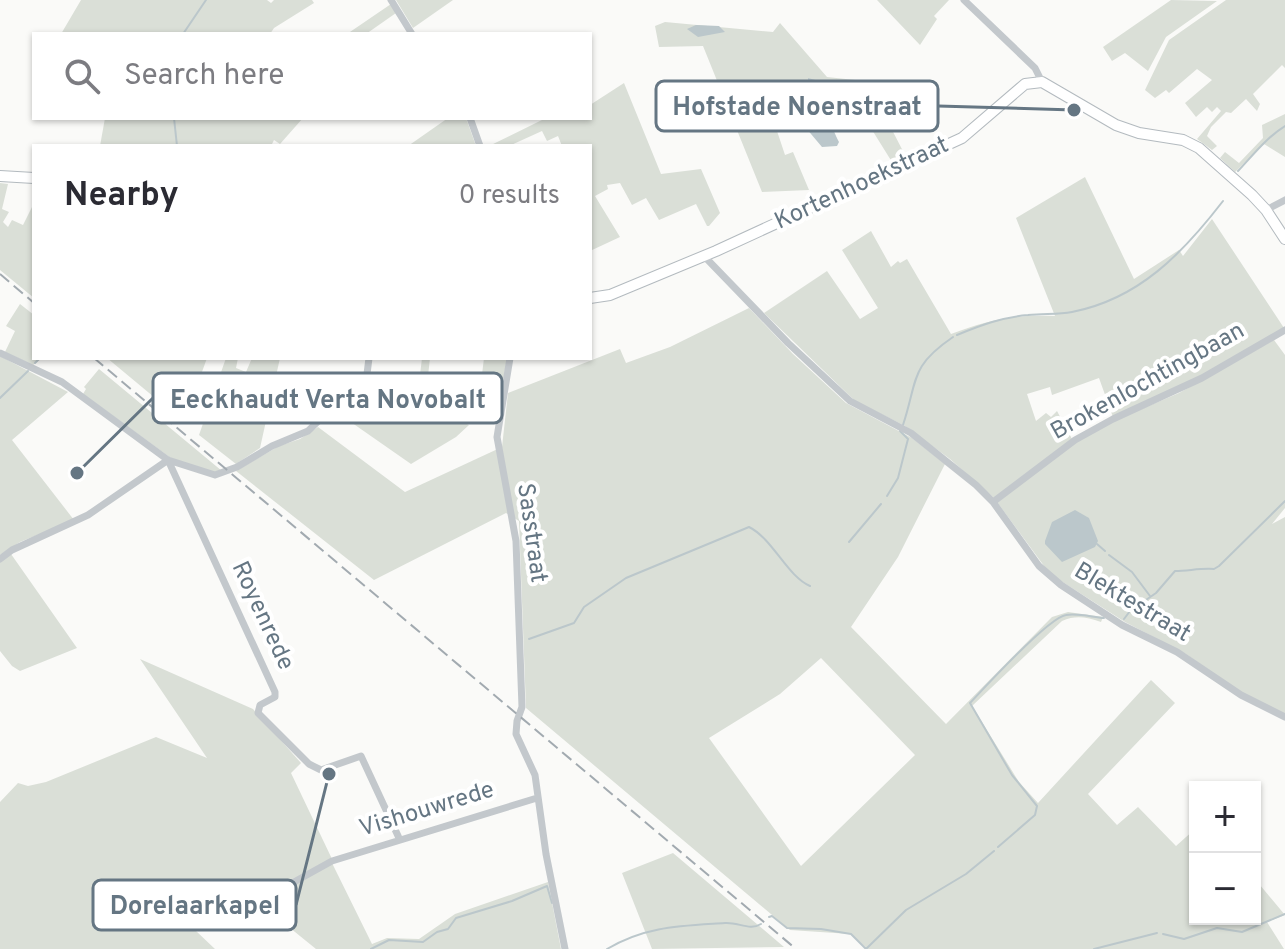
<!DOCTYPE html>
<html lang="en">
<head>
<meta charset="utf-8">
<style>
  body { margin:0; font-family:Overpass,sans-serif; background:#f7f7f7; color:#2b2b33 }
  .controls { position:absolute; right:24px; bottom:24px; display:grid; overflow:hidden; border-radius:0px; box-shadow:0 2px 6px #0004 }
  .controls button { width:72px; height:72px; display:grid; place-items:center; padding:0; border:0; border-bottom:2px solid #e1e1e2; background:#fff; color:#2b2b33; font:40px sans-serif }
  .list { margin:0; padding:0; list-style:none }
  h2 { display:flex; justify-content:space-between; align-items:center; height:104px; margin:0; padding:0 32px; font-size:34px }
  h2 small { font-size:26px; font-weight:400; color:#7c7c81 }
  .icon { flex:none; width:44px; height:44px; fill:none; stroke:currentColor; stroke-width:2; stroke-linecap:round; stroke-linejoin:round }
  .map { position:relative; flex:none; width:1285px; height:949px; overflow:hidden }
  .search { position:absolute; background:#fff; box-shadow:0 2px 6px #0004; left:32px; top:32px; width:560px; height:88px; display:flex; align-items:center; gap:20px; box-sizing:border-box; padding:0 28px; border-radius:0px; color:#7c7c81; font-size:30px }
  .panel { position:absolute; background:#fff; box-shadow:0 2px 6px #0004; left:32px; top:144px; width:560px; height:216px; border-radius:0px }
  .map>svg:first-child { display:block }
  .green { fill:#dadfd7; fill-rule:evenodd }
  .water { fill:#bbc7cb }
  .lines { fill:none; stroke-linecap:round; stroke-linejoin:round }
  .stream { stroke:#bbc7cb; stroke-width:2 }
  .secondary-casing { stroke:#b3babf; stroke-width:12 }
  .street { stroke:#c3c8cc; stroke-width:7 }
  .secondary { stroke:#fff; stroke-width:10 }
  .rail { stroke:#a2aab0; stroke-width:2; stroke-dasharray:12 6; stroke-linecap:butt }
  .labels { text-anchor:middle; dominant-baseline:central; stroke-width:8; stroke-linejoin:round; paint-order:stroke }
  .street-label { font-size:24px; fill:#657683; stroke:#fff }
  .leader { fill:none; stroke:#657683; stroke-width:3 }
  .callout-dot { fill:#657683; stroke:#fff; stroke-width:3 }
  .callout { fill:#fff; stroke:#657683; stroke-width:3 }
  .callout-label { font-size:26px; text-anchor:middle; font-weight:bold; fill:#657683 }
</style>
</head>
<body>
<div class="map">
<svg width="1285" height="949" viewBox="0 0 1285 949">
  <rect width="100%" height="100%" fill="#fafaf8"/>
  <!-- green -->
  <path class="green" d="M81 0H267L271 3 274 0H312L314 3 274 28 270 34H61Z
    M396 0H453L413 28Z
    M877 0H949L934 16 937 19 920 45Z
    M1171 0 1217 1 1166 37 1148 71 1125 53 1112 61 1103 47Z
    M1226 0H1285V68L1282 65 1253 94 1260 104 1257 111 1246 99 1231 113 1226 112 1211 127 1207 136 1217 146 1212 150 1197 139 1221 111 1217 107 1212 112 1207 107 1196 117 1185 103 1212 80 1197 69 1169 93 1166 90 1155 98 1145 90 1169 40Z
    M391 4 396 13 366 34H347Z
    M665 22 773 32 780 23 827 77 883 83 887 87 872 100 889 124 906 157 892 162 859 109 836 126 812 98 793 106 792 114 802 125 795 127 781 100 774 103 783 125 776 128 785 155 793 152 809 190 762 192 703 46 659 47 655 26Z
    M624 83 661 174 701 169 720 213 709 226H707L696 204 659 220 646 198 632 205 620 183 607 185 608 189 595 196 620 237 590 251V146H562L558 136 547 141 542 131 509 146H489L546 118H590V105Z
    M1285 114V157L1264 144 1235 172 1220 158 1225 152 1239 163 1263 138 1262 125Z
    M105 118 114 119 303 118 280 144 274 140 271 146H100Z
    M448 118H466L476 146H408Z
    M1085 177 1134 279 1179 250 1183 256 1212 219 1284 328 1201 377 1113 417 1099 378 1052 395 1050 387 1027 394 1036 421 1046 413 1051 417 1057 411 1072 439 994 498 950 459 905 426 855 401 764 313 827 271 860 319 878 308 842 250 871 231 891 267 898 261 900 263 907 259 951 334C988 320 1014 314 1055 316L1016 218Z
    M0 183 8 184 2 209 9 212 3 222 8 227 12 220 23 225 34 203V298L0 270Z
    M20 304 34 315V358H42L33 365 5 352 15 331 6 326Z
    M749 308 793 354 846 403 912 438 945 464 898 557 851 627 946 724 1052 617 1068 612 1103 617 1101 622C1086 617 1076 615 1062 621L972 706 1019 782 1038 803 1151 680 1175 703 1088 794 1117 825 1138 807 1176 846 1195 829V919H1255V879L1285 915 1267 922 1284 949H868L850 934 790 930 526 708 519 521 506 513 374 580 236 471 279 446 300 439 318 427 405 492 502 447 508 393 620 349 626 363 670 347ZM821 658 915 755 801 866 709 738 780 694Z
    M1274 340 1285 355V508L1272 524 1285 517V715L1240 692 1186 654 1125 622 1061 581 1047 570 997 502 1072 444 1116 420 1179 393Z
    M0 356 68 392 12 440 74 520 20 542 0 555Z
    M107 358H207L184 422Z
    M226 358H238L236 368 246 372 252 358H280L260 448 236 464 199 435Z
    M422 358H430L425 403 469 425 456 437 411 464 335 411 369 376 417 400Z
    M484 358H507L498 411 478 407Z
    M99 369 222 471 217 473 175 461 83 394 86 389 84 387Z
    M11 554 77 648 20 671 12 666 0 651V562Z
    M140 659 253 709 301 763 291 773 332 859 275 889 241 895 195 930 215 949H0V802L18 783 28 786 46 782 156 737 207 758Z
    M673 853 784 947 652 949 622 873Z
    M332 863 372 944 387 938 419 939 455 914 548 882 561 949H316L252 897 266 895Z"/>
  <!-- water -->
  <path class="water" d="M696 25 719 26 725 32 698 37 687 29Z
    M808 78 819 81 838 103 839 106 833 112 828 111 808 86Z
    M809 99C826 107 831 126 839 142L837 146 822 147 795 115 796 107Z
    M1075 510 1089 518 1098 541 1095 547 1062 562 1045 544V541L1052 522Z"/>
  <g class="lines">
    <!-- stream -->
    <path class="stream" d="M183 34 206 0
      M174 118 177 146
      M1238 171C1253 155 1267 137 1285 126
      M957 335C981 325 1003 317 1028 315 1043 313 1057 315 1072 312 1139 299 1183 253 1223 201
      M35 363 40 358
      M0 398 28 371
      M903 425C918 380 909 367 953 337
      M887 496 898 478 908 439 900 431
      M849 542 881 504
      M1097 544 1105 551
      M1109 555 1132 572 1150 596
      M1124 619 1130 611 1156 593 1175 571C1188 571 1200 568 1214 569L1219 566 1285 501
      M529 639 574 623 584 607 626 578 749 527C773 539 787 576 810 586
      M998 847 1035 815 1037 806 1012 775 970 703C986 686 1049 617 1066 615 1078 613 1092 617 1104 618
      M769 917 772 916 787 928 821 929 851 934 866 949 906 910 966 874 994 851
      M1163 934 1184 939 1217 928 1242 932 1285 914
      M371 949 389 940 423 942 437 932 448 929 456 918 512 901 547 886 552 903
      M607 949C646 926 680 926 725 923 738 922 750 931 761 924
      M1094 949 1157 933"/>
    <defs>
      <path id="secondary" d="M0 176 34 178
        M590 298 610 295 716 251 962 138 1025 84 1042 82 1116 125 1139 133 1183 140 1199 148 1252 195 1266 210 1285 239"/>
    </defs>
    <!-- secondary casing -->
    <use href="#secondary" class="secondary-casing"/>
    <!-- street -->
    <path class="street" d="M391 0 412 34
      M964 0 1035 68 1042 82
      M470 118 480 146
      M1266 210 1285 200
      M704 256 788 343 850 401 911 433 976 485 993 502 1039 566 1061 585 1122 625 1177 652 1241 695 1285 717
      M0 353 62 382 168 460 215 475 237 467 272 446 308 431 367 374 369 358
      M510 358 497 437 516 541 522 707 517 721 516 734 535 775 546 854 565 949
      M168 460 275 692V697L260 705 258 713 309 764 321 770 361 756 399 838
      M993 502 1075 440 1113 419 1202 378 1285 330
      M0 559 12 550 88 515 168 460
      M201 925 242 897 276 892 332 861 537 798"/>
    <!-- secondary -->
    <use href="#secondary" class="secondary"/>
    <!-- rail -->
    <path class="rail" d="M0 274 34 303
      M94 358 796 949"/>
  </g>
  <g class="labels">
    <!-- street labels -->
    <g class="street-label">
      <text transform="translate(862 184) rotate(-25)">Kortenhoekstraat</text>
      <text transform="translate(1148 382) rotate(-29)">Brokenlochtingbaan</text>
      <text transform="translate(531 533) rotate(82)">Sasstraat</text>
      <text transform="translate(1132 603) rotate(31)">Blektestraat</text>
      <text transform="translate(262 616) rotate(65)">Royenrede</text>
      <text transform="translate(427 810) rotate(-17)">Vishouwrede</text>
    </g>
  </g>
  <!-- callouts -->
  <path class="leader" d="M1074 110L938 106M77 473L153 398M329 774L296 905"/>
  <g class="callout-dot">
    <circle cx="1074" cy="110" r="8"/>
    <circle cx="77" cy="473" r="8"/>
    <circle cx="329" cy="774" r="8"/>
  </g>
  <g class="callout">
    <rect x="656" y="81" width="282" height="50" rx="8"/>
    <rect x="153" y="373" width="349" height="50" rx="8"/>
    <rect x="93" y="880" width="203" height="50" rx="8"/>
  </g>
  <g class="callout-label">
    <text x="797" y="115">Hofstade Noenstraat</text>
    <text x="328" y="408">Eeckhaudt Verta Novobalt</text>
    <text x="195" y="914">Dorelaarkapel</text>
  </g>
</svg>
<div class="controls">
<button>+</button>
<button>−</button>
</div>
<div class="search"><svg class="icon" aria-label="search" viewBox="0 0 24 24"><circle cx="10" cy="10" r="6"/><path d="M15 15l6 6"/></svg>Search here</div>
<section class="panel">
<h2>Nearby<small>0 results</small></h2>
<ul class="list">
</ul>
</section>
</div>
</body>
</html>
